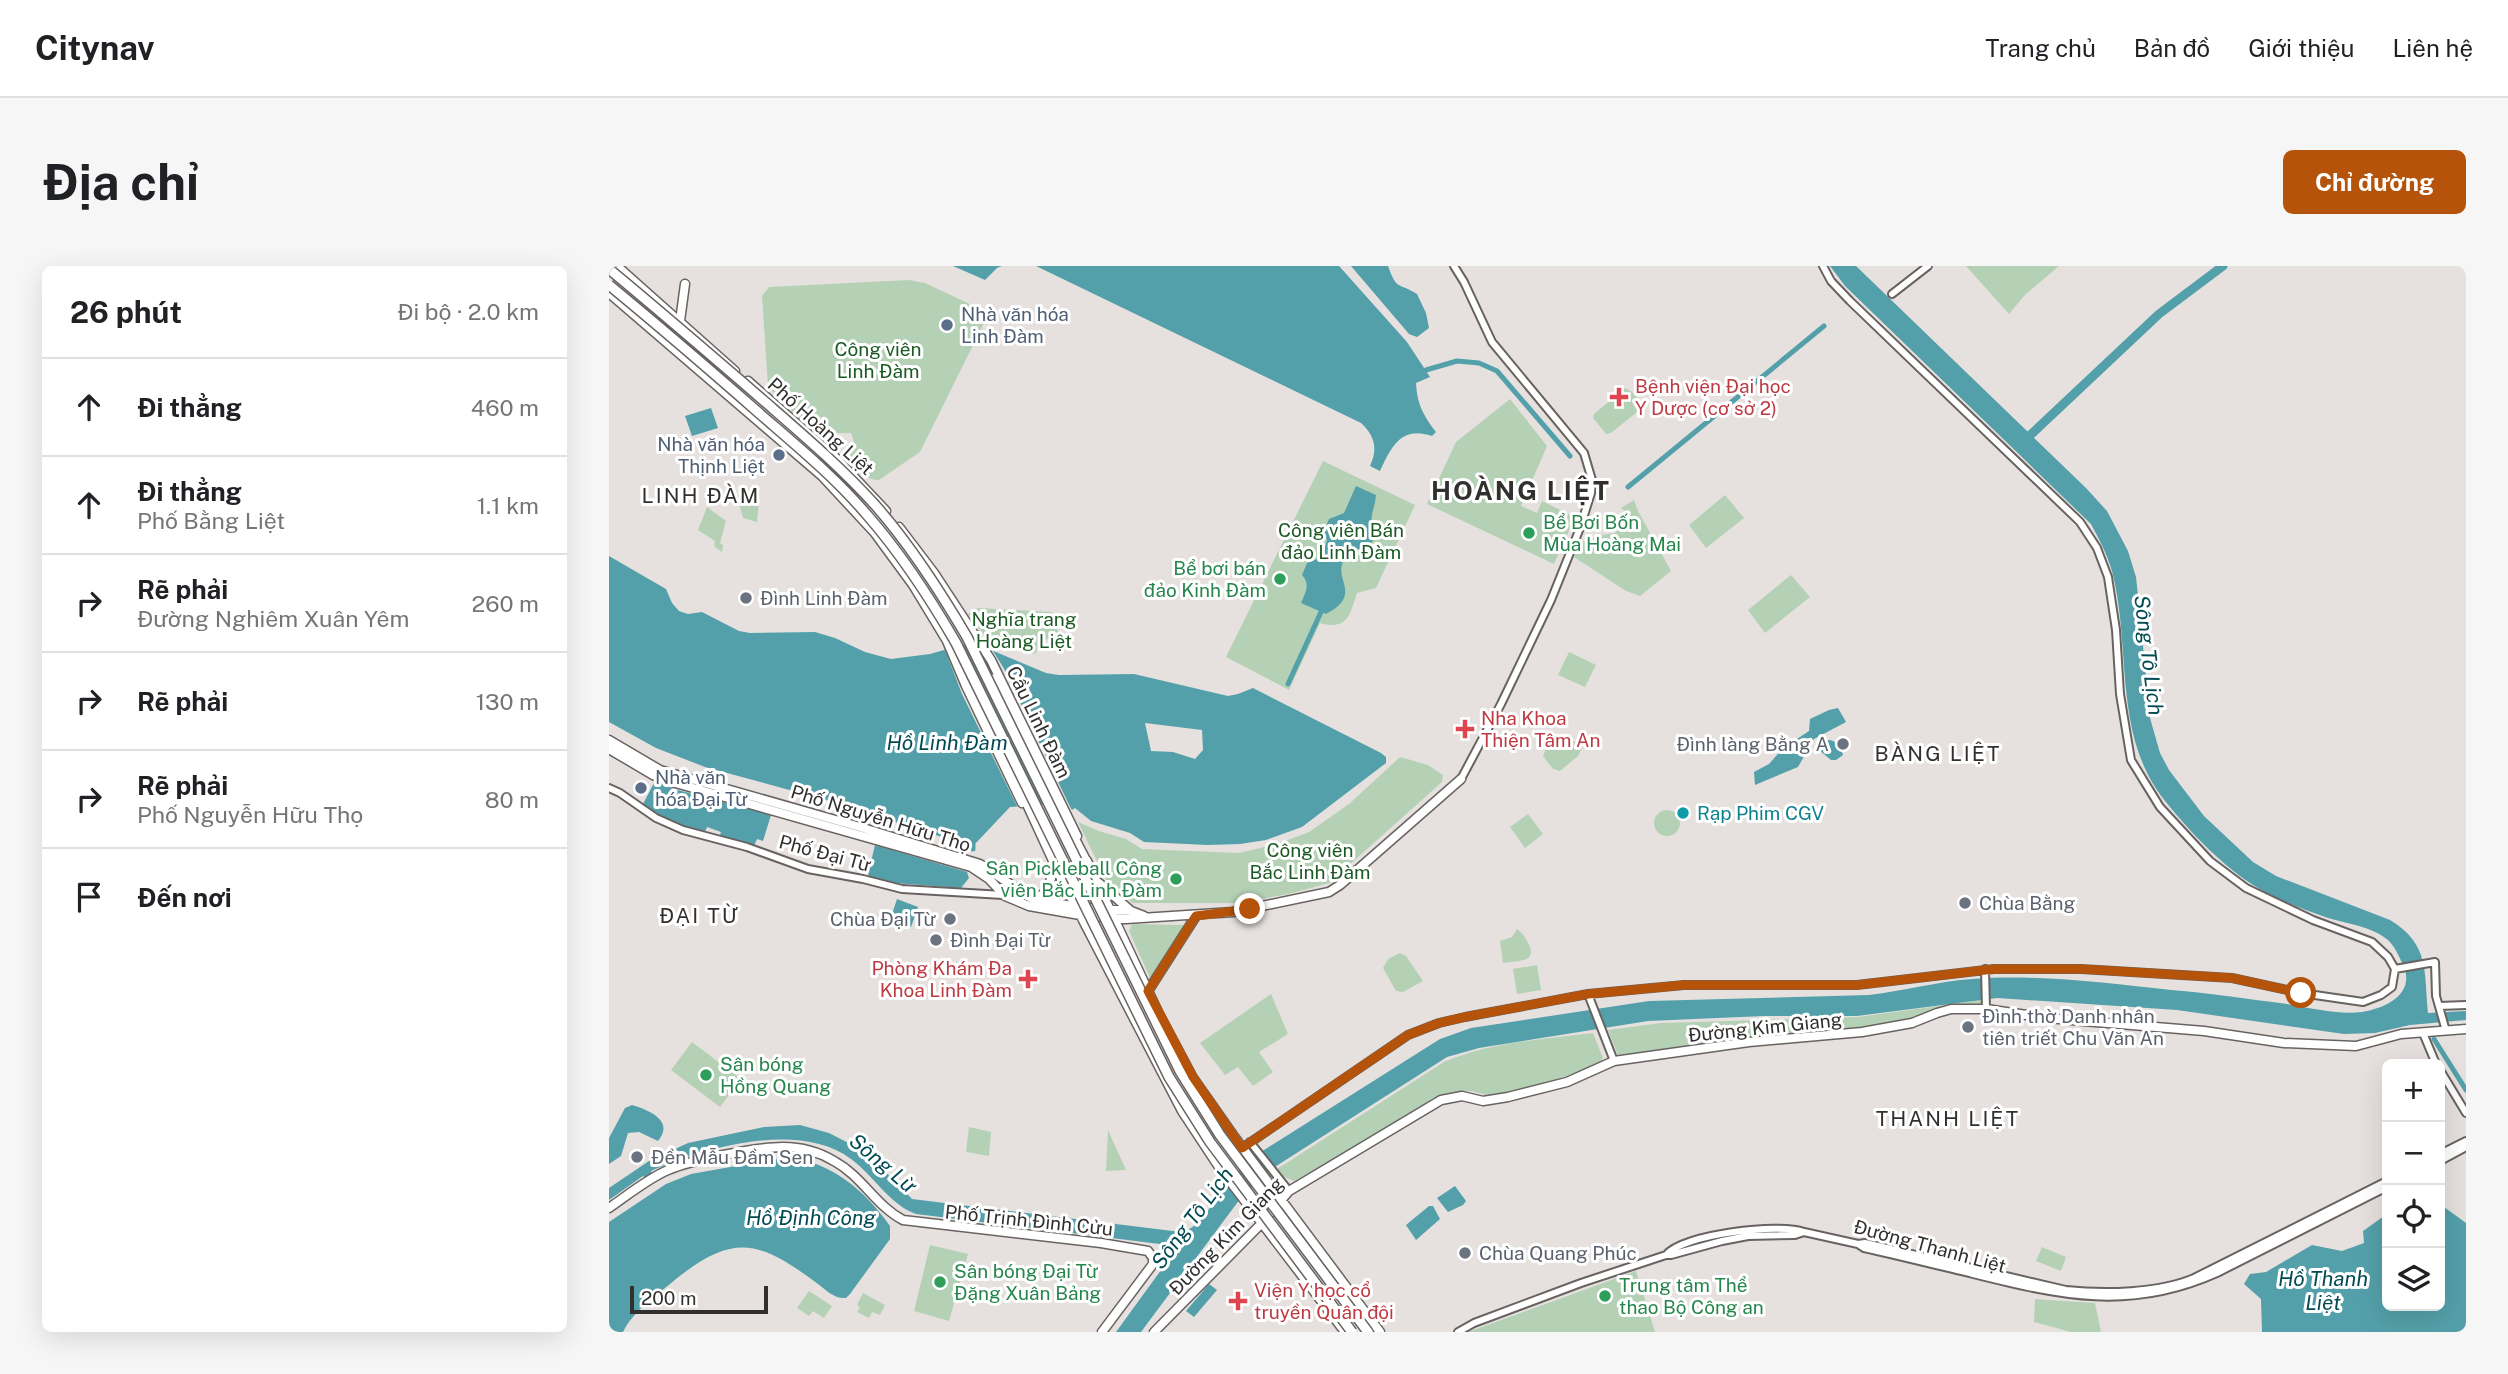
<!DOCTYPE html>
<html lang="vi">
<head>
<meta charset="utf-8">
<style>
  body { margin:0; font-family:"Public Sans",sans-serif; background:#f6f6f6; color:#202124 }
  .controls { position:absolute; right:21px; bottom:21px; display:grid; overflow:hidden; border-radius:10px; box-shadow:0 7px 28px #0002 }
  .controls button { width:63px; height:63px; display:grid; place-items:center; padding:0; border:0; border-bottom:2px solid #e0e0e0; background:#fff; color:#202124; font:35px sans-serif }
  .scale { position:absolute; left:21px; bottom:18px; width:138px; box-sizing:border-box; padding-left:7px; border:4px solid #32302f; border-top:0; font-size:19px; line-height:24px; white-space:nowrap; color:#32302f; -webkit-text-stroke:5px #fff; paint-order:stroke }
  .stop { position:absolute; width:21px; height:21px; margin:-16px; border:5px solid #b45309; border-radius:50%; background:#fff }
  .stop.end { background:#b45309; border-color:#fff; box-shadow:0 2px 7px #0008 }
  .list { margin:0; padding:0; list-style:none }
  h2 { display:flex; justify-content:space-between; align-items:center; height:91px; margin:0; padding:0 28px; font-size:30px }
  h2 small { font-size:23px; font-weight:400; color:#757577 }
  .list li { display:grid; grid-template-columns:46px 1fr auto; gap:21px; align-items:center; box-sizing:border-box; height:98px; padding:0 28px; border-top:2px solid #e0e0e0 }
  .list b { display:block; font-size:26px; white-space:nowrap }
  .list p { margin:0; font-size:23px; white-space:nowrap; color:#757577 }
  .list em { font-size:23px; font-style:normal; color:#757577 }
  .icon { flex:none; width:38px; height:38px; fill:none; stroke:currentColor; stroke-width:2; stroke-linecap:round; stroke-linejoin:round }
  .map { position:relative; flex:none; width:1857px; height:1066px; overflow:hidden; border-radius:10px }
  header { display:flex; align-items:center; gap:42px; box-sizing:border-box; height:98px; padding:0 35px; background:#fff; border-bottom:2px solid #e0e0e0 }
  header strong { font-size:33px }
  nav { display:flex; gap:38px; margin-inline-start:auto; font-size:24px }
  .intro { display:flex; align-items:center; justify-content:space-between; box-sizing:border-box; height:168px; padding:0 42px }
  h1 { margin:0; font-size:49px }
  .button { padding:18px 32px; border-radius:10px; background:#b45309; color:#fff; font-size:24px; font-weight:700 }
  main { display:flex; gap:42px; padding:0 42px }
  aside { flex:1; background:#fff; border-radius:10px; box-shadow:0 7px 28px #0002 }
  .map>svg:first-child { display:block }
  .green { fill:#b5d1b5 }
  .water { fill:#54a0aa; fill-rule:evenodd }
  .pier { fill:#e6e1de }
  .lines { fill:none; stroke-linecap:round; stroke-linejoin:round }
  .canal { stroke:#54a0aa; stroke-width:5 }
  .river { stroke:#54a0aa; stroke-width:9 }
  .minor-casing { stroke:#686361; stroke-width:10 }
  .major-casing { stroke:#686361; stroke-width:11 }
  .highway-casing { stroke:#686361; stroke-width:12 }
  .minor { stroke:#fff; stroke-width:6 }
  .major { stroke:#fff; stroke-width:8 }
  .highway { stroke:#fff; stroke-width:9 }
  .highway-bridge-casing { stroke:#686361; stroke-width:12; stroke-linecap:butt }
  .highway-bridge { stroke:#fff; stroke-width:9 }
  .route { stroke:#b45309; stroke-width:9 }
  .service-dot { fill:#5c6f8a; stroke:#fff; stroke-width:2.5 }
  .health-dot { fill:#e0444e; stroke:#fff; stroke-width:2.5 }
  .leisure-dot { fill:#2e9e5b; stroke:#fff; stroke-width:2.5 }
  .worship-dot { fill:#6b7280; stroke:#fff; stroke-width:2.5 }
  .culture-dot { fill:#0f9aa8; stroke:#fff; stroke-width:2.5 }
  .labels { text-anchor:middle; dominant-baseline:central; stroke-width:6; stroke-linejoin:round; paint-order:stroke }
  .service-label { font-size:19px; fill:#4e5e75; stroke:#fff; text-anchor:start }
  .park-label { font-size:19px; fill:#1c5a24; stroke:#fff }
  .health-label { font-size:19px; fill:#be3a42; stroke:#fff; text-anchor:start }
  .street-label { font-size:19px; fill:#32302f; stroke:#fff }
  .leisure-label { font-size:19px; fill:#27864d; stroke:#fff; text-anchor:start }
  .worship-label { font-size:19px; fill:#5b616d; stroke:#fff; text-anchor:start }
  .culture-label { font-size:19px; fill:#0d838f; stroke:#fff; text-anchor:start }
  .neighbourhood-label { font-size:21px; letter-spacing:2px; fill:#32302f; stroke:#fff }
  .water-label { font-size:21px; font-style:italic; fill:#024b53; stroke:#fff }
  .district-label { font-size:26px; font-weight:bold; letter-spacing:2px; fill:#32302f; stroke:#fff }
</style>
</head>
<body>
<header>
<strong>Citynav</strong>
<nav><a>Trang chủ</a><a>Bản đồ</a><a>Giới thiệu</a><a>Liên hệ</a></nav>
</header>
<div class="intro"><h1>Địa chỉ</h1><a class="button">Chỉ đường</a></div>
<main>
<aside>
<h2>26 phút<small>Đi bộ · 2.0 km</small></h2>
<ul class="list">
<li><svg class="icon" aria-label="ahead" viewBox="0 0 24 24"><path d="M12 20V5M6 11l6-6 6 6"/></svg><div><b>Đi thẳng</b></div><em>460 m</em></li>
<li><svg class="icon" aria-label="ahead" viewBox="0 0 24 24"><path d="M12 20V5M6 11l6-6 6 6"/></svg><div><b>Đi thẳng</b><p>Phố Bằng Liệt</p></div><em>1.1 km</em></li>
<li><svg class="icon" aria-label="right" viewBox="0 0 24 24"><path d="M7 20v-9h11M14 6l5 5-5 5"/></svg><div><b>Rẽ phải</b><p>Đường Nghiêm Xuân Yêm</p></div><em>260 m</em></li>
<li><svg class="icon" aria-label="right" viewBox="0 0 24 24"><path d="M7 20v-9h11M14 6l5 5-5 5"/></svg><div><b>Rẽ phải</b></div><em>130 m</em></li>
<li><svg class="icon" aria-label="right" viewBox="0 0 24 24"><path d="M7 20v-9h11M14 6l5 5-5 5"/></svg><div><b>Rẽ phải</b><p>Phố Nguyễn Hữu Thọ</p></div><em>80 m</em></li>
<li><svg class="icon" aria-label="arrive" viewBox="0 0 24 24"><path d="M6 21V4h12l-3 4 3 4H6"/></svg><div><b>Đến nơi</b></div></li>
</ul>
</aside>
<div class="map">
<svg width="1857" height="1066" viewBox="0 0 1857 1066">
  <rect width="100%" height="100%" fill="#e6e1de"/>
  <!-- green -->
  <path class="green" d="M1357 0H1450L1416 29 1400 48Z
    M300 14 316 17 380 47 311 186 270 214C256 214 248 203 238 193 244 184 247 177 242 167H205L159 121 153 30 160 21Z
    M1016 122C1023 124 1032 135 1033 142L1002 167 997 168 984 152 985 148Z
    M901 133 938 180 912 240 928 247 933 235 966 251 945 298 818 238 847 176Z
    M714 195 806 239 767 322 748 327C741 348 739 365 711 357L680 424 617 391Z
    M137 223 151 225 148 256 134 252 128 230Z
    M1116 229 1135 252 1097 282 1080 259Z
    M1025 234 1029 245 1062 305 1031 330 1017 325 965 291 974 275 980 277 986 270 1006 267 1020 249 1012 242Z
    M98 241 117 255 111 277 114 279 113 286 105 280 106 275 89 264Z
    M1182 309 1201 331 1156 367 1139 344Z
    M369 342 443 346 452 374 433 373 426 388 379 375 359 348Z
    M960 386 987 399 976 421 949 409Z
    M948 468 971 478 973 482 969 490 951 505 944 503 934 490 941 472Z
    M791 491 819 499 834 509 833 516 720 617 680 628 628 637H524L500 620 469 556 490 565 517 573 533 583 630 587 668 578 700 566 740 538Z
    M1045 557a13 13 0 1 1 26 0a13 13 0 1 1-26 0Z
    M919 548 934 568 916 582 901 561Z
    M523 658 576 659 542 714 520 665Z
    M908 663C914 667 918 674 921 681 927 697 905 695 894 697L891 675 903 671Z
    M791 687 797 690 814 715 794 726 787 725 774 702 779 693Z
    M928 699 932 724 908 728 904 703Z
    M662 728 679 768 650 786 664 806 644 820 629 801 616 809 591 777Z
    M1373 734 1374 740 1326 743 1315 749 1269 760 1209 764 1020 788 1009 789 999 764 1052 757 1249 751Z
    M984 767 994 792 990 798 943 815 884 831 863 825 848 826 824 832 773 865 685 915 673 910 668 903 835 796C881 776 935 773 984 767Z
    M83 776 132 813 111 841 62 804Z
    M360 861 382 866 380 890 357 886Z
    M499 864 517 904 497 905Z
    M321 979 359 988 340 1055 305 1045Z
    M1433 981 1457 991 1452 1005 1427 995Z
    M1027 1005 1046 1066H859Z
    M200 1025 223 1040 215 1052 204 1045 200 1050 188 1042Z
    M254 1027 276 1039 271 1049 263 1046 260 1052 248 1046 251 1041 248 1039Z
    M1426 1033 1486 1037 1492 1066H1462L1425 1056Z"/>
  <!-- water -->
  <path class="water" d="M344 0H393L388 2 376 14Z
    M427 0H730L798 76 821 111 807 117C808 138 814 149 827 166L823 170C792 160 783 180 771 205L761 200C769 183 766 170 752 157Z
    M742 0H779C788 25 789 16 808 28L817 47 820 62 808 71 800 68Z
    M1221 0H1247L1477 222 1498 245 1519 285 1527 311 1530 339 1541 452 1551 487 1560 504 1595 550 1644 596 1667 610 1781 654C1821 678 1815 706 1819 747L1857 745V754L1801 759 1766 767 1735 768 1568 744 1388 732 1248 750H1155L1039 755 870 782 838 791 658 906 628 937 532 1066H507L563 989 559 979 307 948C281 939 264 909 242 893 190 854 95 882 42 905L43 908 36 912 34 910 0 934V922L40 895 79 877 155 861 191 859 220 867 257 886 303 933 572 966C593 962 604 934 617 918 628 905 641 895 655 884L831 773 862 762 1040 735 1260 729C1295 725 1330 715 1364 713 1429 708 1497 717 1562 724 1601 727 1639 733 1678 738 1701 742 1729 749 1753 746 1778 742 1807 727 1794 699 1790 690 1786 681 1779 674 1762 660 1739 658 1719 652 1696 644 1671 635 1649 622 1615 602 1581 566 1556 535 1503 469 1523 382 1503 305 1498 288 1490 273 1482 258L1236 20Z
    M102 142 109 162 83 170 76 150Z
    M747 220 767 229C766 244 758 253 766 267L763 276C756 282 744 283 738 290 719 311 757 327 717 348L692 337C696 327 702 319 693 309L698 297 713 291 718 274 714 267 720 253 735 247Z
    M0 290 57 323 63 337 70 345 79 348 93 346 130 365 141 367 206 366 226 372 256 386 282 393 321 388 363 376 437 407 450 409 525 408 619 430 629 428 644 422 772 487 777 491V497L693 561 657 574 631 578 599 579 535 576 521 567 482 555 466 542 463 544 458 537 401 541 366 578 361 580 217 534 96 501 47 482 0 456ZM536 457 593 464 594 484 586 493 564 486 542 485Z
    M1229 442 1237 456 1205 473 1189 501 1146 519 1145 506 1160 498 1174 482 1200 465 1201 453 1220 444Z
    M1219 474C1227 474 1232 482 1234 489L1227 494H1222L1210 484 1214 477Z
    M46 515 65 523 162 549 154 575 148 573 145 580 111 569 112 566 98 561 96 566C73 562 53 552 34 538Z
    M266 579 358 606 360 612 352 622 285 617 261 612 259 608Z
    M288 633 309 641 302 661 281 654Z
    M23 839C40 844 66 855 49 875L30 866 19 867 12 890 0 898V872L16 842Z
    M178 891C222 896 256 924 281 960V973L241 1028 237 1032C225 1033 217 1024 209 1018 151 975 126 966 67 1013 48 1029 25 1044 14 1066H0V956L57 918 82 908Z
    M846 920 857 935 854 939 839 946 828 932Z
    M1831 938 1857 957V1066H1653L1652 1033 1635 1018 1641 1008 1657 1006 1703 979 1733 985 1755 977 1754 965 1778 948V1040H1831Z
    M820 940H824L831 953 807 974 797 959Z
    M600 1018 608 1024 585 1051 577 1045Z"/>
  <!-- pier -->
  <path class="pier" d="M365 372 379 377 394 401 464 547 460 546Z
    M343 378 378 457 420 543 410 544 353 428 335 381Z"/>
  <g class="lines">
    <!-- canal -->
    <path class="canal" d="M817 104 848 95 870 97 888 105 961 190
      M1019 221 1215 60
      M679 418 712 346
      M364 579V583
      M1825 773 1857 824"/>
    <!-- river -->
    <path class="river" d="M1415 175 1550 48 1614 0"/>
    <defs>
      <path id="minor" d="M845 0 855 16 883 76 975 187 983 214 982 227 971 262 942 334 892 438 852 513
        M1214 0 1222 15 1241 35 1471 256 1488 282 1499 311 1507 364 1511 428 1522 494 1551 541 1601 595 1637 622 1704 654 1763 676 1779 691 1786 703
        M1283 28 1319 0
        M0 522 11 527 47 552 74 564 138 581 199 603 254 613 293 623 394 629
        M1376 703 1377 743
        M1786 703 1826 696 1827 730 1837 765
        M979 728 1005 795
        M1830 740 1857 739
        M1814 767 1827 798
        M1831 804 1857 847
        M641 876 680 925
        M633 882 799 769 830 757 856 751 979 728 1075 719H1248L1385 703H1472L1623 712 1692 727 1754 736 1772 729 1783 721 1786 703
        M1831 888 1857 875
        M1831 895 1857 881
        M1249 978 1256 977 1457 1024C1495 1028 1550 1027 1585 1012L1778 915
        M1057 989C1073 968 1171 957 1195 966
        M849 1066 865 1057 972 1017 1057 989H1062L1113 975 1139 970 1186 969 1195 966 1249 978 1255 982C1291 990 1327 999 1364 1008 1452 1030 1521 1046 1608 1007L1778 921"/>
      <path id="major" d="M8 0 126 105
        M0 27 213 210 265 266 304 319 338 375 357 420 413 537
        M71 55 76 18
        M139 115 228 193 277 245
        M290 261 325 307 382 394 468 570
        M0 474 51 504 251 561 371 598 422 632 467 641 522 645 535 650
        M0 483 44 509 63 516 362 601 380 613 396 630 420 640 471 649 517 653 624 646 720 626 731 619 852 513
        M478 595 550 748 584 812 624 869 771 1066
        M451 610 573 845 610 901 736 1066
        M490 617 522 645
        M425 632C441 629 443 613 443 599
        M539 725 587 650
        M0 942C19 929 38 913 59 904 81 894 150 881 174 881 192 881 210 886 225 895 253 910 267 940 294 954L492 977 539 985 544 992V998L493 1066
        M545 1066 653 957 680 925 832 834 853 830 874 835 899 831 958 816 1005 795 1140 776 1253 766 1303 757 1328 747 1342 743H1377L1438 752 1595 765 1675 777 1747 780 1792 768 1857 763"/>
      <path id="highway" d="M383 413 480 601
        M363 418 453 613"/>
    </defs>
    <!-- minor casing -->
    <use href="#minor" class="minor-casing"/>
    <!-- major casing -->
    <use href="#major" class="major-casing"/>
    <!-- highway casing -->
    <use href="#highway" class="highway-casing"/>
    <!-- minor -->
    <use href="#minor" class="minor"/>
    <!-- major -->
    <use href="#major" class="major"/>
    <!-- highway -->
    <use href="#highway" class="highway"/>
    <defs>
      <path id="highway-bridge" d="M0 3C52 46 103 90 154 134 193 168 233 202 267 240 302 280 331 325 358 371L571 805 611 869 759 1066
        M0 19C51 61 101 104 150 147 188 180 227 212 259 250 293 289 321 332 347 377L560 811 601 876 743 1066"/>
    </defs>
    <!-- highway-bridge casing -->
    <use href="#highway-bridge" class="highway-bridge-casing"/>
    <!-- highway-bridge -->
    <use href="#highway-bridge" class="highway-bridge"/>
  </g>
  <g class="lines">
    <!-- route -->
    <path class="route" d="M641 643 587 650 539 725 584 811 633 882 799 769 830 757 856 751 979 728 1075 719H1248L1385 703H1472L1623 712 1692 727"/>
  </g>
  <!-- markers -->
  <g class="service-dot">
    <circle cx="338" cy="59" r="7"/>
    <circle cx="170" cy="189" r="7"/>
    <circle cx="32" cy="522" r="7"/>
  </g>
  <g class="health-dot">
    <path d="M1006.5 120.5h7v7h7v7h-7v7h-7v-7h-7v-7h7z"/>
    <path d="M852.5 452.5h7v7h7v7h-7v7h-7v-7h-7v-7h7z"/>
    <path d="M415.5 702.5h7v7h7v7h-7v7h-7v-7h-7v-7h7z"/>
    <path d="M625.5 1024.5h7v7h7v7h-7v7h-7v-7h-7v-7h7z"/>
  </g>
  <g class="leisure-dot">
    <circle cx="920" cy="267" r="7"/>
    <circle cx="671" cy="313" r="7"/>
    <circle cx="567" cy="613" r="7"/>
    <circle cx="97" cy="809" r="7"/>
    <circle cx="331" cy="1016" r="7"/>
    <circle cx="996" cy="1030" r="7"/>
  </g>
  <g class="worship-dot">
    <circle cx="137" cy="332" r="7"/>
    <circle cx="1234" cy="478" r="7"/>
    <circle cx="1356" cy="637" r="7"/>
    <circle cx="341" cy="653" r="7"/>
    <circle cx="327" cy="674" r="7"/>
    <circle cx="1359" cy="761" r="7"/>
    <circle cx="28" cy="891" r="7"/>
    <circle cx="856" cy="987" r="7"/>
  </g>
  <circle class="culture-dot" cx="1074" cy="547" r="7"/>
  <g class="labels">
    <!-- service labels -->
    <g class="service-label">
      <text x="352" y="48">Nhà văn hóa<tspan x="352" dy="22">Linh Đàm</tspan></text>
      <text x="156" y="178" text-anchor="end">Nhà văn hóa<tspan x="156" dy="22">Thịnh Liệt</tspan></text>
      <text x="46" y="511">Nhà văn<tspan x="46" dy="22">hóa Đại Từ</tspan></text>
    </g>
    <!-- park labels -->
    <g class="park-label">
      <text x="269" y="83">Công viên<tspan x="269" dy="22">Linh Đàm</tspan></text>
      <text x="732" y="264">Công viên Bán<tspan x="732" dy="22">đảo Linh Đàm</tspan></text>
      <text x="415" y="353">Nghĩa trang<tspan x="415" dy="22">Hoàng Liệt</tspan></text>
      <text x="701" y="584">Công viên<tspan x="701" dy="22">Bắc Linh Đàm</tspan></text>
    </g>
    <!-- health labels -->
    <g class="health-label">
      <text x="1026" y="120">Bệnh viện Đại học<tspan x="1026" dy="22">Y Dược (cơ sở 2)</tspan></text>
      <text x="872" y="452">Nha Khoa<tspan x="872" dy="22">Thiện Tâm An</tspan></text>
      <text x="403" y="702" text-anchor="end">Phòng Khám Đa<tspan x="403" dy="22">Khoa Linh Đàm</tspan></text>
      <text x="645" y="1024">Viện Y học cổ<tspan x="645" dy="22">truyền Quân đội</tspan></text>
    </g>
    <!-- street labels -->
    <g class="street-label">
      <text transform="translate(212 160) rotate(42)">Phố Hoàng Liệt</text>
      <text transform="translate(430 456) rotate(64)">Cầu Linh Đàm</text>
      <text transform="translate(272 552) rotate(17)">Phố Nguyễn Hữu Thọ</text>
      <text transform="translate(216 587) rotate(15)">Phố Đại Từ</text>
      <text transform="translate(1156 761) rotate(-6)">Đường Kim Giang</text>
      <text transform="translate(420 954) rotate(6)">Phố Trịnh Đình Cửu</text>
      <text transform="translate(617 970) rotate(-46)">Đường Kim Giang</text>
      <text transform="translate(1321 980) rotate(15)">Đường Thanh Liệt</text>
    </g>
    <!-- leisure labels -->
    <g class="leisure-label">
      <text x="934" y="256">Bể Bơi Bốn<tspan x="934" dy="22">Mùa Hoàng Mai</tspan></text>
      <text x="657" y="302" text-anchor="end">Bể bơi bán<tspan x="657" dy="22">đảo Kinh Đàm</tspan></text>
      <text x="553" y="602" text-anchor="end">Sân Pickleball Công<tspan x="553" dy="22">viên Bắc Linh Đàm</tspan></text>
      <text x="111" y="798">Sân bóng<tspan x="111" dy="22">Hồng Quang</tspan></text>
      <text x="345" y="1005">Sân bóng Đại Từ<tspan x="345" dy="22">Đặng Xuân Bảng</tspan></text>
      <text x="1010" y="1019">Trung tâm Thể<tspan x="1010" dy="22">thao Bộ Công an</tspan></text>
    </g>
    <!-- worship labels -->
    <g class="worship-label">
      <text x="151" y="332">Đình Linh Đàm</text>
      <text x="1220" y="478" text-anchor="end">Đình làng Bằng A</text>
      <text x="1370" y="637">Chùa Bằng</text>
      <text x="327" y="653" text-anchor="end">Chùa Đại Từ</text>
      <text x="341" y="674">Đình Đại Từ</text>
      <text x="1373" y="750">Đình thờ Danh nhân<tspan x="1373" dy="22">tiên triết Chu Văn An</tspan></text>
      <text x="42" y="891">Đền Mẫu Đầm Sen</text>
      <text x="870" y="987">Chùa Quang Phúc</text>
    </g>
    <!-- culture labels -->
    <g class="culture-label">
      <text x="1088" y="547">Rạp Phim CGV</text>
    </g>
    <!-- neighbourhood labels -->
    <g class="neighbourhood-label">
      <text x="92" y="229">LINH ĐÀM</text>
      <text x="1329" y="487">BÀNG LIỆT</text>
      <text x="91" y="649">ĐẠI TỪ</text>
      <text x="1339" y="852">THANH LIỆT</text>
    </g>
    <!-- water labels -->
    <g class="water-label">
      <text transform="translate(1540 389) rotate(83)">Sông Tô Lịch</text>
      <text x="338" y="476">Hồ Linh Đàm</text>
      <text transform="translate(274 897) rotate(40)">Sông Lừ</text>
      <text x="202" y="951">Hồ Định Công</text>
      <text transform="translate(583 952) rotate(-53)">Sông Tô Lịch</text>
      <text x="1714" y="1012">Hồ Thanh<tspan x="1714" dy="24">Liệt</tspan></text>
    </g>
    <!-- district labels -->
    <g class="district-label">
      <text x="912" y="224">HOÀNG LIỆT</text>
    </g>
  </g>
</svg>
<div class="controls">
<button>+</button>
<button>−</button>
<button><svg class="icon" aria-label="locate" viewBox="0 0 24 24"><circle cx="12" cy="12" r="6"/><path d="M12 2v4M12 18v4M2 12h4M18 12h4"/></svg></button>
<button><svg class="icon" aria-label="layers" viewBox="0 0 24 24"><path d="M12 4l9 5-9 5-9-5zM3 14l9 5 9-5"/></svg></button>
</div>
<div class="scale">200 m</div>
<div class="stop" style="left:1692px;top:727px"></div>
<div class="stop end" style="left:641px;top:643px"></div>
</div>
</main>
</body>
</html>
